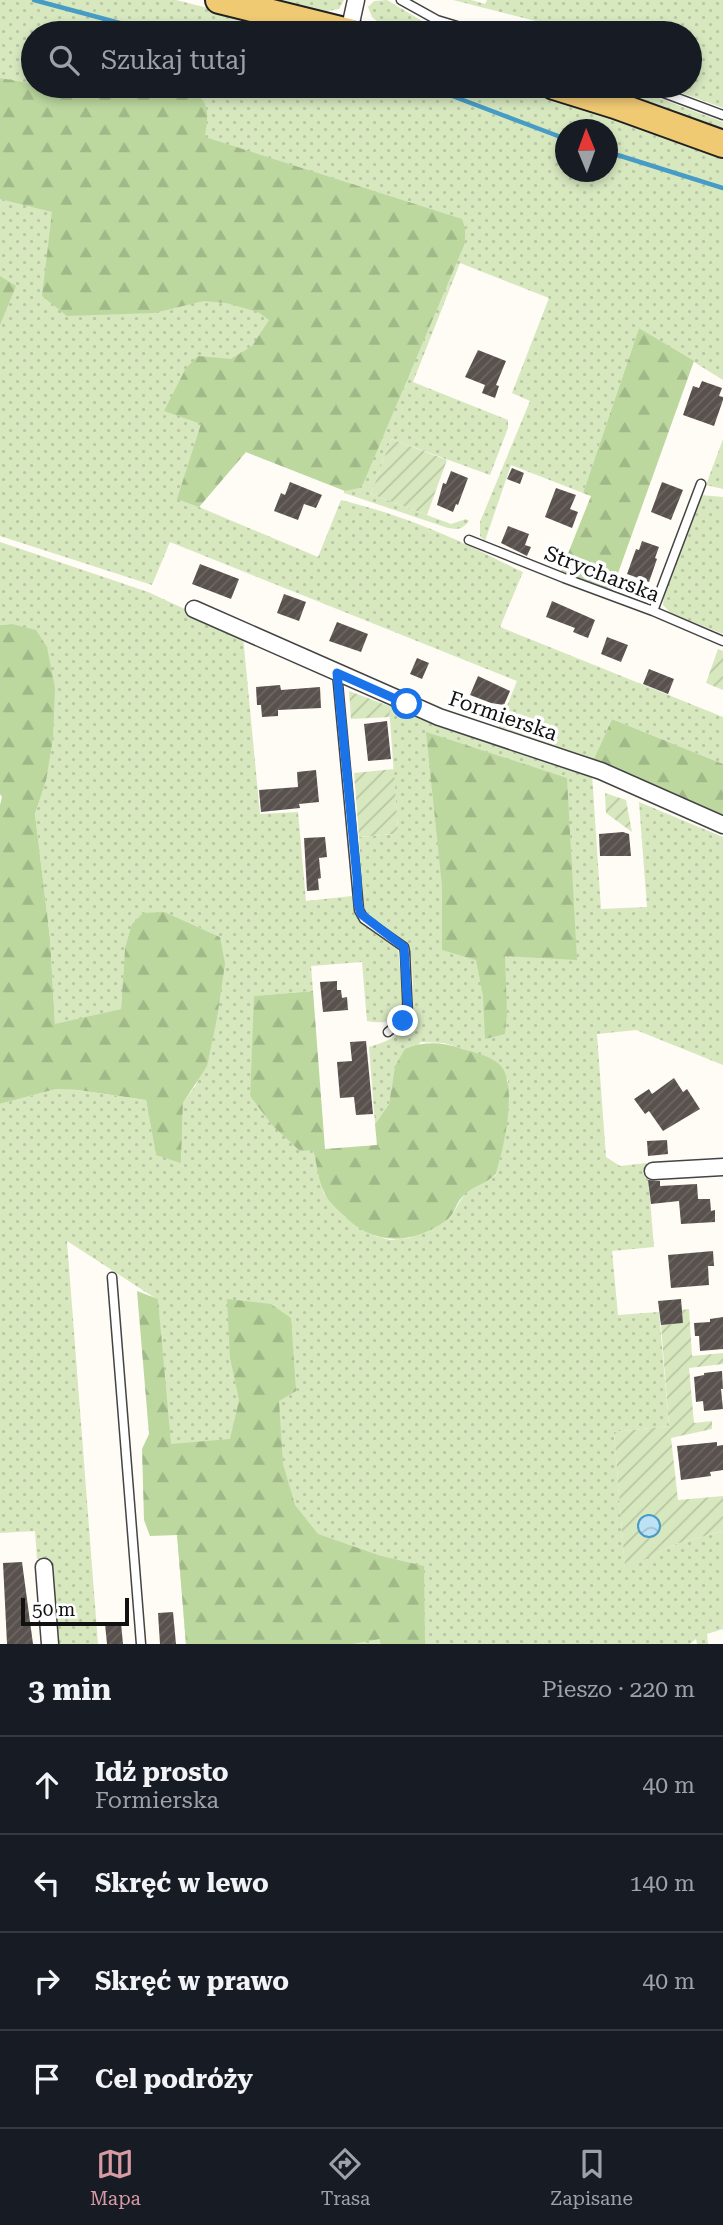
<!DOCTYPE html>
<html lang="pl">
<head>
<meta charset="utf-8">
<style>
  body { margin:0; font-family:"Roboto Serif",serif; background:#242831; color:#f1f3f6 }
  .compass { position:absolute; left:555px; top:119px; width:63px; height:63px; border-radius:50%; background:#171b24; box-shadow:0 4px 10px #0003; rotate:359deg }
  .scale { position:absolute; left:21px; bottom:18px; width:108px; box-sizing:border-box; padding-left:7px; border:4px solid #111; border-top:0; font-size:19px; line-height:24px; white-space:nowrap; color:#111; -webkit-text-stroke:5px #fff; paint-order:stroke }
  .stop { position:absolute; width:21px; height:21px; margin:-16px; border:5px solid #1a73e8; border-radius:50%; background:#fff }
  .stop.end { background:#1a73e8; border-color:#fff; box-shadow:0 2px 7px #0008 }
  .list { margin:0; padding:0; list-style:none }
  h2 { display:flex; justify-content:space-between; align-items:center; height:91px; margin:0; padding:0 28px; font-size:30px }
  h2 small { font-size:23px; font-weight:400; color:#9ea1a6 }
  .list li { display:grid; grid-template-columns:46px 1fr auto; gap:21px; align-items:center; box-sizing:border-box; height:98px; padding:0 28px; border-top:2px solid #363941 }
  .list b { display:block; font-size:26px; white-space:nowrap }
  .list p { margin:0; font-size:23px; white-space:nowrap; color:#9ea1a6 }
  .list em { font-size:23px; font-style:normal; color:#9ea1a6 }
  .icon { flex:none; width:38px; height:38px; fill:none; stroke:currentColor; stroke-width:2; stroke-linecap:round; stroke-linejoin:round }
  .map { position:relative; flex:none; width:723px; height:1644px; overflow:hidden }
  .search { position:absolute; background:#171b24; box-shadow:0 4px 10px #0003; left:21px; right:21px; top:21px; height:77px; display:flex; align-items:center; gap:18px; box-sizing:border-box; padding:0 24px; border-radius:38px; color:#9ea1a6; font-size:26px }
  .sheet { height:483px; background:#171b24 }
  nav { display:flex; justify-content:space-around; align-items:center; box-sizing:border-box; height:98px; border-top:2px solid #363941; background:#171b24; font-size:19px; color:#9ea1a6 }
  nav a { display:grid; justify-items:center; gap:4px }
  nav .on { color:#d89ba4 }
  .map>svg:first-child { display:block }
  .grass { fill:url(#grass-dots); fill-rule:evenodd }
  .forest { fill:url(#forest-firs) }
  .garden { fill:url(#garden-furrows) }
  .water { fill:url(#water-waves); stroke:#479cc6; stroke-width:2 }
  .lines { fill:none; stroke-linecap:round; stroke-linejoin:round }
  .stream { stroke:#479cc6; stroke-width:4.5 }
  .building { fill:url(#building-hatch) }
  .service-casing { stroke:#444; stroke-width:11 }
  .minor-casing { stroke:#444; stroke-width:19 }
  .primary-casing { stroke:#222; stroke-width:30 }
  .service { stroke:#fff; stroke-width:8 }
  .minor { stroke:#fff; stroke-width:16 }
  .primary { stroke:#f0c973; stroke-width:26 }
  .route { stroke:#1a73e8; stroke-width:9 }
  .labels { text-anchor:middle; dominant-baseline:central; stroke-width:7; stroke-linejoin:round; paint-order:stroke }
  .street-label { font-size:21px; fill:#111; stroke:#fff }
</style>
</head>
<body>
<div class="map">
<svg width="723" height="1644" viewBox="0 0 723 1644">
  <defs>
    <pattern id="grass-dots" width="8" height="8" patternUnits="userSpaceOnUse" patternTransform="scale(1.75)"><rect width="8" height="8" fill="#d7e8bf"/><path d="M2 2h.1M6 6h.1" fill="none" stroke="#b8c6a3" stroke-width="1.8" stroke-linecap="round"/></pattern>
    <pattern id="forest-firs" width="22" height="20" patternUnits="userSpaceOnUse" patternTransform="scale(1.75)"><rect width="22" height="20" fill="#bcd89f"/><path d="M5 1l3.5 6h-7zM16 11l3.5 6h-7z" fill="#a1b888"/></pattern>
    <pattern id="garden-furrows" width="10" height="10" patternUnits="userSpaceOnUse" patternTransform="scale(1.75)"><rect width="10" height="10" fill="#d7e8bf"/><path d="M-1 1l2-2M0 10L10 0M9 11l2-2" fill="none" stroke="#b8c6a3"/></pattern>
    <pattern id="water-waves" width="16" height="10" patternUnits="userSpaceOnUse" patternTransform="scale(1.75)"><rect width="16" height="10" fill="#bce2f3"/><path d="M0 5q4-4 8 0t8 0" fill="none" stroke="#a1c1cf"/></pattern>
    <pattern id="building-hatch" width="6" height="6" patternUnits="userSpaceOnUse" patternTransform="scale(1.75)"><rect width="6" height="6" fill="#59514d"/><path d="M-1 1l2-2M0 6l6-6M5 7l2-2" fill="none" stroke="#6c6662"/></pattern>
  </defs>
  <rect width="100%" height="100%" fill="#fefcf5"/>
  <!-- grass -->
  <path class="grass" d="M0 0H176L307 33H33V86H514L592 108 723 153V380L639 328 583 493 511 465 485 541 480 536V522L530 401 512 393 549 298 460 263 413 382 508 420V428L490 475 391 439 371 494 451 524 466 519 469 521C462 529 459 530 448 528L344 493V490L246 452 199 507 318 557 341 500C385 511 428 526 469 546 488 554 504 564 523 572L500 627 723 717V764L612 719 592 763 497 731 517 681 170 542 152 585 0 536ZM566 130H608V172H566Z
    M272 0H344L339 9 322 12Z
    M387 0 429 25 452 33H401L383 29V26L372 17 368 7 374 1Z
    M453 0H471L485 4 487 0H723V108L663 86H690V33H583Z
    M620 86H627L723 122V135L625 97Z
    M723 439V489L706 485Z
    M701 495 723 497V634L672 614 663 605 664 595Z
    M0 542 148 592 243 636 260 814 298 812 306 901 352 896 354 913 361 922 398 949 404 1008C396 1023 382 1024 367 1021L362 962 311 966 313 991 255 996 250 1096 313 1150 324 1194 345 1217 375 1236 390 1240 409 1238 450 1218 465 1193 496 1175C505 1143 508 1113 508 1080L479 1054 444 1043 421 1042 395 1066 389 1104 375 1124 369 1047C388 1041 406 1035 413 1014 413 1000 414 959 408 948 398 929 366 926 362 903L359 837 394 834 398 831 389 706 391 702 592 774 601 909 647 907 639 802 723 837V1065L636 1030 597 1034 606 1157 620 1166 647 1163 654 1247 612 1251 618 1315 659 1312 669 1426 614 1432 625 1568 676 1544 723 1531V1629L707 1634 708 1644H697L696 1639 690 1644H186L158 1300 67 1241 98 1644H56L50 1559H37L35 1531 0 1533V1104L56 1089 78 1090 146 1100 156 1154 181 1162 183 1103 196 1085 220 937 165 912 125 948 121 1009 55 1025 50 938 35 814 46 781 12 624 0 625Z"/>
  <!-- forest -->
  <path class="forest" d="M0 78 33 84V86C66 86 105 100 137 94 158 90 180 78 199 96 212 108 206 123 205 137L462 219 465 228V243L363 484 359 488 345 491 246 452 199 507 177 499 201 424 164 411 186 368 198 356 231 359 252 346 269 320 258 312 226 303 204 301 154 313 67 316 42 296 52 212 0 199Z
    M0 276 16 286 0 325Z
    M639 328 694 361 612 590 561 571 591 496 583 493Z
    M12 624 36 630 47 647 55 688 53 738 46 781 35 814 50 938 55 1024 121 1009 125 948 132 924 143 913 165 912 220 937 225 964 217 1018 207 1066 183 1103 181 1163 156 1155 146 1100 78 1090 56 1089 0 1104V805L2 797 0 794V625Z
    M612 719 723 764V818L592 763Z
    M426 732 567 778 577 960 505 956 507 1013 505 1034 485 1039 483 996 476 960 442 950V886Z
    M313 991 325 1149 377 1145 375 1124 389 1104 395 1066 405 1049C426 1041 441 1042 463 1049 474 1052 489 1056 498 1063 520 1080 503 1151 496 1174 487 1183 474 1186 465 1194 456 1201 455 1214 447 1220 410 1246 373 1246 341 1213 335 1207 327 1200 324 1192 318 1179 317 1164 313 1150L300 1151 273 1126 250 1096 254 996Z
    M137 1291 158 1299 171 1444 230 1439 239 1400 230 1358 227 1299 271 1304 291 1318 296 1391 279 1401 283 1464 295 1505 318 1534 381 1556 424 1566 425 1644H381L380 1639 352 1644H186L177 1535 150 1536 144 1520 142 1449 149 1434Z"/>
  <!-- garden -->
  <path class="garden" d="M391 439 447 460 427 515 371 494Z
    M718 649 723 651V690L706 683Z
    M349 691 389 706 390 717 351 719Z
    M394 769 398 831 394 834 359 837 354 773Z
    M605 793 626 800 632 832 606 813Z
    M689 1309 692 1356 723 1353V1364L689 1368 694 1423 712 1421V1429L671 1438 678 1500 723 1496V1531L676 1544 625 1569 614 1432 669 1426 661 1325 683 1323 682 1310Z"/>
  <!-- water -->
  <path class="water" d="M638 1526a11 11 0 1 1 22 0a11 11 0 1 1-22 0Z"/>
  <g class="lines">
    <!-- stream -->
    <path class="stream" d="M34 0 157 33
      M426 86 566 139
      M608 152 723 188"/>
  </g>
  <!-- building -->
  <path class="building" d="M478 350 506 361 496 385 499 386 495 398 482 393 485 385 465 377Z
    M702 381 722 388 719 396 723 397V400L714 426 683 415 693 386 699 388Z
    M512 468 524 473 520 484 507 479Z
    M451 471 468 478 458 505 456 504 453 512 437 505 443 483 446 484Z
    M290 482 322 495 316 508 304 504 298 520 274 511 281 493 285 495Z
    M662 482 683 490 671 520 651 512Z
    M556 488 576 495 570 509 578 512 572 528 545 517Z
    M508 526 529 534 525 545 531 547 527 556 501 543Z
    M642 541 659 547 655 558 657 559 649 582 627 574 636 549 639 550Z
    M200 564 239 579 231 599 192 584Z
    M284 594 306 602 299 621 277 613Z
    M552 601 595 620 588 638 573 632 575 628 546 617Z
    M337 622 368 634 361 652 329 641Z
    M607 637 628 645 621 662 601 654Z
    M417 658 429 663 422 679 410 674Z
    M649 669 674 679 668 694 643 684Z
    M478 676 510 691 504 705 491 703 470 695Z
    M280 685 281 690 320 687 321 708 278 710V716L262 717 261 705H257L256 687Z
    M387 721 391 759 368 761 364 724Z
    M316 770 319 802 299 804 300 808 261 812 259 790 298 787 297 772Z
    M623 832 629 834 631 856H600L599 834Z
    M325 837 327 857 319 858 321 878 318 879 319 890 307 891 304 838Z
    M337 981V990H341L342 998 347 997 348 1010 323 1012 320 982Z
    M366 1041 373 1114 356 1115 354 1097 340 1098 337 1062 352 1061 350 1042Z
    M674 1078 683 1092 687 1089 700 1109 663 1131 649 1111 645 1114 634 1099 649 1089 652 1094Z
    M667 1140 668 1154 648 1156 647 1141Z
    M648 1180 660 1181V1186L697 1184 698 1199H710L711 1211 715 1210V1222L681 1224 679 1201 651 1204Z
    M713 1251 714 1266H708L709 1285 671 1288 668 1255Z
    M681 1299 683 1323 661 1325 658 1301Z
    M723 1317V1349L700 1351 699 1336H695L694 1323 710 1322V1319Z
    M722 1371 723 1389H721L723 1409 704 1411 703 1401 696 1402 694 1377 704 1375V1373Z
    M717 1442V1446L723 1445V1470L710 1472 711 1476 681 1480 677 1446Z
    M22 1562 33 1644H7L3 1563Z
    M173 1612 176 1644H160L158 1613Z
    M121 1623 123 1644H107L105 1624Z"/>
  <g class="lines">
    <defs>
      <path id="service" d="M401 0 437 20 480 33
        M645 86 723 115
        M469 540 564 578 653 611 723 641
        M653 611 701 484
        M337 673 359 910 364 919 404 947 405 952 408 1016 388 1032
        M112 1277 141 1644"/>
      <path id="minor" d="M349 32 356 0
        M194 609 439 717 601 771 723 825
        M653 1171 723 1167
        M44 1567 50 1644"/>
      <path id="primary" d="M219 0 353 33
        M554 86 615 105 723 144"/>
    </defs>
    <!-- service casing -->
    <use href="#service" class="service-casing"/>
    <!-- minor casing -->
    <use href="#minor" class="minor-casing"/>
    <!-- primary casing -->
    <use href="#primary" class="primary-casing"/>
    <!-- service -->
    <use href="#service" class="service"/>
    <!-- minor -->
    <use href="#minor" class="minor"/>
    <!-- primary -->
    <use href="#primary" class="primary"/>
  </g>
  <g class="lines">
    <!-- route -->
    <path class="route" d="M403 1021 408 1016V1010L404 947 361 914 358 904 357 877 337 673 407 704"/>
  </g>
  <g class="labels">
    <!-- street labels -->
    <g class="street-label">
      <text transform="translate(602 574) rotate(21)">Strycharska</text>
      <text transform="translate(503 716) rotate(19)">Formierska</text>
    </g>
  </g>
</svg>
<svg class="compass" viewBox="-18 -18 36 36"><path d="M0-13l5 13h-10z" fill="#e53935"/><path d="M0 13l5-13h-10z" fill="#9ea1a6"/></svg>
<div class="scale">50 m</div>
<div class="stop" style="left:407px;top:704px"></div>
<div class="stop end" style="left:403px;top:1021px"></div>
<div class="search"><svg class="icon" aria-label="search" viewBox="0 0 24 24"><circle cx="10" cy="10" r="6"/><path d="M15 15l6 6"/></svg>Szukaj tutaj</div>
</div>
<section class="sheet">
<h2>3 min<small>Pieszo · 220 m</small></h2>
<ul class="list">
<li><svg class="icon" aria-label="ahead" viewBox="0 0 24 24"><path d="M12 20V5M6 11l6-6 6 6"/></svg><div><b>Idź prosto</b><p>Formierska</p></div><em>40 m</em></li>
<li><svg class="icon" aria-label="left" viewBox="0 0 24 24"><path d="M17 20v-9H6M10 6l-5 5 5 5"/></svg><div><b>Skręć w lewo</b></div><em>140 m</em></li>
<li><svg class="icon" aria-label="right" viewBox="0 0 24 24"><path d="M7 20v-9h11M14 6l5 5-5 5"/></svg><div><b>Skręć w prawo</b></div><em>40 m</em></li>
<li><svg class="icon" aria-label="arrive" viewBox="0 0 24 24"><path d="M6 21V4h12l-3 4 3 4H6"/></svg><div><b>Cel podróży</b></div></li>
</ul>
</section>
<nav>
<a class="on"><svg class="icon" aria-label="map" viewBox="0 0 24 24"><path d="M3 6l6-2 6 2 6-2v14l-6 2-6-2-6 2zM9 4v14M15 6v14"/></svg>Mapa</a>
<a><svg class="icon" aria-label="directions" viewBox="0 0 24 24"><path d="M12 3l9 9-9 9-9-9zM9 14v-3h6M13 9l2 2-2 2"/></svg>Trasa</a>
<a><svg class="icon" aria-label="saved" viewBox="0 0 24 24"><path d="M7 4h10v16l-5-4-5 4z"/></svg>Zapisane</a>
</nav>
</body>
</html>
